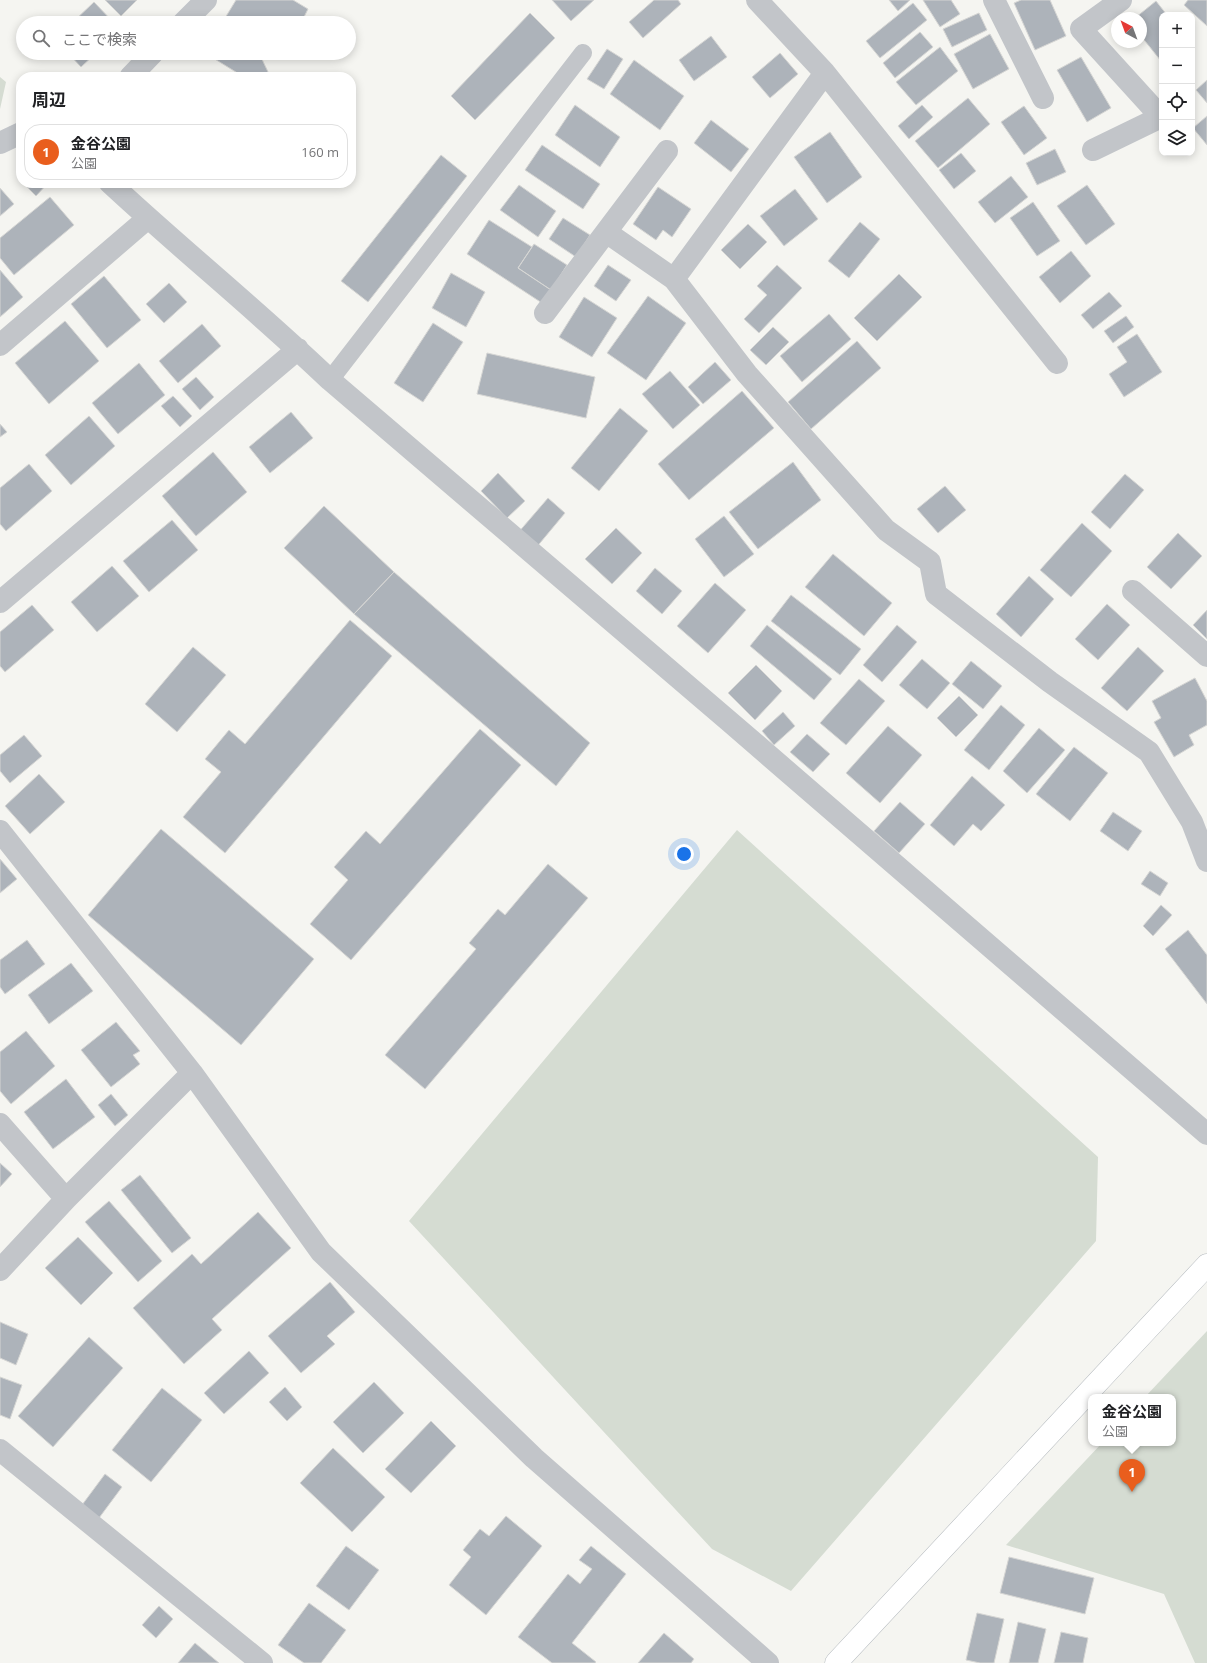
<!DOCTYPE html>
<html lang="ja">
<head>
<meta charset="utf-8">
<style>
  body { margin:0; font-family:"Open Sans","Noto Sans JP",sans-serif; background:#f6f6f6; color:#202124 }
  .controls { position:absolute; right:12px; top:12px; display:grid; overflow:hidden; border-radius:8px; box-shadow:0 2px 10px #0003 }
  .controls button { width:36px; height:36px; display:grid; place-items:center; padding:0; border:0; border-bottom:1px solid #e0e0e0; background:#fff; color:#202124; font:20px sans-serif }
  .compass { position:absolute; left:1111px; top:12px; width:36px; height:36px; border-radius:50%; background:#fff; box-shadow:0 2px 10px #0003; rotate:319deg }
  .you { position:absolute; left:684px; top:854px; width:14px; height:14px; margin:-10px; border:3px solid #fff; border-radius:50%; background:#1a73e8; box-shadow:0 0 0 6px #1a73e833 }
  .badge { display:grid; place-items:center; width:26px; height:26px; border-radius:50%; background:#e95e1d; color:#fff; font-size:13px; font-weight:700 }
  .pin { position:absolute; translate:-50% -33px; filter:drop-shadow(0 1px 2px #0008) }
  .pin::after { content:''; position:absolute; top:21px; width:14px; height:12px; background:inherit; clip-path:polygon(0 0,100% 0,50% 100%) }
  .popup { position:absolute; left:1088px; top:1394px; width:88px; height:52px; box-sizing:border-box; display:grid; place-content:center; border-radius:8px; background:#fff; filter:drop-shadow(0 1px 3px #0005); font-size:13px; white-space:nowrap; color:#757577 }
  .popup b { font-size:15px; color:#202124 }
  .popup::after { content:''; position:absolute; left:50%; top:100%; margin-left:-8px; border:8px solid transparent; border-top-color:#fff }
  .list { margin:0; padding:0; list-style:none }
  h2 { display:flex; justify-content:space-between; align-items:center; height:52px; margin:0; padding:0 16px; font-size:17px }
  h2 small { font-size:13px; font-weight:400; color:#757577 }
  .list li { display:grid; grid-template-columns:26px 1fr auto; gap:12px; align-items:center; box-sizing:border-box; height:56px; margin:0 8px 8px; padding:0 8px; border:1px solid #e0e0e0; border-radius:16px }
  .list b { display:block; font-size:15px; white-space:nowrap }
  .list p { margin:0; font-size:13px; white-space:nowrap; color:#757577 }
  .list em { font-size:13px; font-style:normal; color:#757577 }
  .icon { flex:none; width:22px; height:22px; fill:none; stroke:currentColor; stroke-width:2; stroke-linecap:round; stroke-linejoin:round }
  .map { position:relative; flex:none; width:1207px; height:1663px; overflow:hidden }
  .search { position:absolute; background:#fff; box-shadow:0 2px 10px #0003; left:16px; top:16px; width:340px; height:44px; display:flex; align-items:center; gap:10px; box-sizing:border-box; padding:0 14px; border-radius:22px; color:#757577; font-size:15px }
  .panel { position:absolute; background:#fff; box-shadow:0 2px 10px #0003; left:16px; top:72px; width:340px; height:116px; border-radius:16px }
  .map>svg:first-child { display:block }
  .green { fill:#d5dcd2 }
  .building { fill:#adb3ba; stroke:#d6d6d4 }
  .lines { fill:none; stroke-linecap:round; stroke-linejoin:round }
  .secondary-casing { stroke:#b4b9be; stroke-width:23 }
  .lane { stroke:#c2c5c9; stroke-width:18 }
  .street { stroke:#c2c5c9; stroke-width:22 }
  .secondary { stroke:#fff; stroke-width:22 }
</style>
</head>
<body>
<div class="map">
<svg width="1207" height="1663" viewBox="0 0 1207 1663">
  <rect width="100%" height="100%" fill="#f5f5f1"/>
  <!-- green -->
  <path class="green" d="M0 77 6 82 0 109Z
    M737 830 1098 1157 1096 1241 791 1591 712 1549 409 1221Z
    M1207 1331V1663H1195L1164 1594 1006 1545 1102 1443H1173V1397H1145Z"/>
  <!-- building -->
  <path class="building" d="M105 0H137L121 16Z
    M236 0H293L308 9 304 17 270 23H222Z
    M552 0H594L571 21Z
    M654 0H678L681 4 643 38 629 22Z
    M889 0H910L898 11Z
    M923 0H951L960 14 940 27Z
    M1021 0H1050L1066 36 1035 50 1014 3Z
    M1188 0H1207V26L1184 5Z
    M1156 1 1167 15H1162L1161 61 1141 36V18H1135Z
    M94 2 114 23H72Z
    M913 3 927 20 880 58 866 41Z
    M530 13 555 38 475 120 451 96Z
    M979 13 987 30 952 47 943 29Z
    M920 32 933 47 895 78 883 63Z
    M990 34 1009 69 973 89 954 54Z
    M711 36 727 57 694 81 679 60Z
    M940 47 958 71 916 105 896 82Z
    M607 49 623 59 604 89 587 79Z
    M68 53H96L81 67Z
    M205 53H259L269 74 267 77H244Z
    M780 53 798 74 770 98 752 77Z
    M1081 57 1111 108 1087 122 1057 70Z
    M634 60 684 96 660 130 610 94Z
    M1207 80V103L1196 90Z
    M968 98 990 124 938 168 915 141Z
    M575 105 620 137 600 167 555 135Z
    M922 105 933 117 909 139 898 126Z
    M1024 106 1047 138 1024 155 1001 122Z
    M1207 116V145L1193 128Z
    M711 120 749 149 731 172 694 143Z
    M830 132 862 177 827 203 794 157Z
    M542 145 600 184 583 209 525 170Z
    M1055 149 1066 172 1037 185 1026 163Z
    M961 153 976 171 954 189 939 170Z
    M441 155 467 176 368 302 341 281Z
    M1011 176 1028 197 995 223 978 202Z
    M23 183H48L36 196Z
    M519 185 556 211 538 237 500 210Z
    M1087 185 1115 224 1086 245 1057 206Z
    M658 187 691 209 672 237 663 230 656 240 633 224Z
    M0 188 14 204 0 216Z
    M795 189 818 219 784 246 760 216Z
    M50 197 74 225 14 275 0 258V238Z
    M1033 202 1060 241 1037 256 1010 218Z
    M563 218 590 235 576 257 549 239Z
    M489 220 532 247 518 268 551 290 542 303 467 254Z
    M860 222 880 239 849 278 828 261Z
    M748 224 767 242 740 269 721 250Z
    M534 244 567 265 551 290 518 268Z
    M1071 251 1091 276 1060 303 1039 277Z
    M608 265 631 280 616 301 594 286Z
    M777 265 802 288 759 333 744 319 767 295 757 286Z
    M0 270 23 297 0 317Z
    M451 273 485 292 466 327 432 308Z
    M899 274 922 297 877 341 854 318Z
    M104 276 141 320 107 348 71 304Z
    M169 283 187 302 164 323 146 304Z
    M1109 292 1122 306 1093 329 1081 315Z
    M648 296 686 323 646 380 607 353Z
    M584 297 617 318 592 357 559 337Z
    M829 314 851 339 802 382 780 356Z
    M1126 316 1134 327 1113 343 1104 331Z
    M65 321 99 361 49 404 15 363Z
    M433 323 463 342 423 402 394 383Z
    M202 324 221 346 178 383 159 361Z
    M773 327 789 342 766 365 750 350Z
    M1137 334 1162 372 1124 397 1109 374 1127 362 1117 347Z
    M857 341 881 368 811 429 788 402Z
    M487 353 595 377 586 418 477 394Z
    M715 362 731 380 703 404 688 387Z
    M139 363 165 395 118 434 92 403Z
    M670 371 700 405 673 429 642 394Z
    M196 377 214 397 200 410 182 389Z
    M742 391 774 428 689 500 658 464Z
    M173 396 192 416 180 427 161 406Z
    M620 408 648 431 599 491 571 468Z
    M291 412 313 438 270 473 249 447Z
    M89 416 115 446 71 485 45 455Z
    M0 424 7 432 0 437Z
    M213 452 247 492 196 536 162 496Z
    M793 462 821 500 758 549 729 512Z
    M29 464 52 491 6 531 0 524V488Z
    M498 473 525 501 507 518 481 491Z
    M1125 474 1144 490 1110 529 1091 512Z
    M945 486 966 510 938 533 917 509Z
    M548 498 565 513 535 549 517 534Z
    M324 506 394 572 354 614 284 548Z
    M724 516 754 554 724 577 695 539Z
    M172 520 198 550 149 592 123 561Z
    M1082 523 1112 551 1071 597 1040 570Z
    M616 528 642 553 612 584 585 559Z
    M1178 533 1202 556 1171 589 1147 567Z
    M833 554 892 603 864 636 805 587Z
    M112 566 139 596 97 632 71 602Z
    M655 568 682 591 662 614 636 591Z
    M394 572 590 743 556 786 354 614Z
    M1029 576 1054 599 1021 637 996 614Z
    M715 583 746 610 708 653 677 626Z
    M791 595 861 649 840 675 771 621Z
    M1107 604 1130 625 1098 660 1075 639Z
    M32 605 54 630 5 672 0 666V632Z
    M1207 610V639L1193 625Z
    M350 620 392 656 225 853 183 817 221 772 205 759 229 730 245 744Z
    M767 625 832 679 814 700 750 646Z
    M897 625 917 642 882 682 863 665Z
    M193 647 226 675 177 732 145 704Z
    M1138 647 1164 671 1127 711 1101 688Z
    M922 659 950 683 927 709 899 685Z
    M971 661 1002 686 983 709 952 684Z
    M756 665 782 691 755 720 728 693Z
    M1195 678 1207 701V725L1189 735 1194 745 1174 757 1154 722 1161 718 1152 701Z
    M859 679 885 701 846 745 820 723Z
    M959 696 978 715 956 737 937 718Z
    M1001 705 1025 725 989 770 964 750Z
    M783 712 795 726 774 745 762 731Z
    M888 726 922 755 880 803 846 773Z
    M1039 728 1065 750 1027 793 1003 771Z
    M480 729 521 765 351 960 310 924 348 880 334 867 366 831 380 844Z
    M807 734 830 754 813 772 790 752Z
    M24 735 42 756 10 783 0 771V755Z
    M1074 747 1108 773 1070 821 1036 794Z
    M39 774 65 802 30 834 5 806Z
    M972 776 1005 805 981 831 973 824 954 846 930 825Z
    M900 802 925 824 899 853 874 831Z
    M1113 812 1142 831 1128 851 1100 831Z
    M161 829 314 959 241 1045 88 915Z
    M0 859 17 879 0 893Z
    M548 864 588 898 425 1089 385 1055 476 949 469 943 498 909 505 915Z
    M1150 871 1168 883 1160 896 1141 884Z
    M1161 905 1172 915 1153 936 1143 926Z
    M1188 930 1207 955V1004L1165 949Z
    M27 940 45 964 5 994 0 987V960Z
    M71 963 93 991 49 1024 28 995Z
    M116 1022 140 1051 133 1055 140 1064 111 1087 81 1050Z
    M26 1031 55 1066 11 1104 0 1091V1052Z
    M66 1079 95 1117 53 1149 24 1112Z
    M111 1094 128 1115 115 1126 98 1105Z
    M0 1163 12 1174 0 1187Z
    M140 1175 191 1238 172 1253 121 1190Z
    M109 1201 162 1261 138 1282 85 1222Z
    M258 1212 291 1248 212 1319 222 1330 184 1364 133 1308 192 1254 201 1264Z
    M78 1237 113 1273 81 1305 45 1268Z
    M330 1282 355 1312 327 1336 335 1344 301 1373 268 1336Z
    M0 1322 28 1334 16 1365 0 1358Z
    M89 1337 123 1368 53 1447 18 1416Z
    M249 1351 269 1373 224 1414 204 1393Z
    M0 1377 22 1385 10 1419 0 1415Z
    M374 1382 404 1413 363 1453 333 1422Z
    M285 1387 302 1407 287 1421 269 1402Z
    M162 1388 202 1420 151 1482 112 1450Z
    M431 1421 456 1446 411 1493 385 1469Z
    M333 1448 385 1497 352 1532 300 1483Z
    M105 1474 122 1487 99 1518 82 1505Z
    M506 1516 542 1546 486 1615 449 1585 471 1557 463 1550 480 1529 489 1536Z
    M346 1546 379 1570 349 1610 316 1586Z
    M591 1546 626 1574 572 1643 596 1662 595 1663H552L518 1637 568 1574 580 1584 592 1569 579 1560Z
    M1009 1557 1094 1578 1085 1614 1000 1593Z
    M309 1603 346 1630 321 1663H304L278 1645Z
    M159 1606 173 1619 156 1638 142 1625Z
    M977 1613 1004 1619 994 1663H980L966 1660Z
    M1018 1622 1046 1629 1038 1663H1009Z
    M1061 1632 1088 1638 1083 1663H1054Z
    M664 1633 694 1659 691 1663H638Z
    M195 1643 219 1663H178Z"/>
  <g class="lines">
    <defs>
      <path id="secondary" d="M836 1663 1207 1265"/>
    </defs>
    <!-- secondary casing -->
    <use href="#secondary" class="secondary-casing"/>
    <!-- lane -->
    <path class="lane" d="M330 380 583 53"/>
    <!-- street -->
    <path class="street" d="M757 0 825 73 674 279 747 374 886 530 930 562 936 594 1050 682 1149 752 1192 822 1207 861
      M994 0 1043 98
      M183 23 206 0
      M825 73 1057 363
      M130 77 153 53
      M0 143 21 133
      M1093 150 1161 117 1081 29 1121 0
      M110 183C182 250 259 312 330 380L730 722 1207 1134
      M606 232 674 279
      M545 313 667 151
      M0 345 148 218
      M1133 591 1207 656
      M0 602 298 349
      M0 831 192 1073 321 1252 534 1458 768 1663
      M0 1124 66 1199
      M0 1270 66 1199 192 1073
      M0 1450 262 1663"/>
    <!-- secondary -->
    <use href="#secondary" class="secondary"/>
  </g>
</svg>
<div class="controls">
<button>+</button>
<button>−</button>
<button><svg class="icon" aria-label="locate" viewBox="0 0 24 24"><circle cx="12" cy="12" r="6"/><path d="M12 2v4M12 18v4M2 12h4M18 12h4"/></svg></button>
<button><svg class="icon" aria-label="layers" viewBox="0 0 24 24"><path d="M12 4l9 5-9 5-9-5zM3 14l9 5 9-5"/></svg></button>
</div>
<svg class="compass" viewBox="-18 -18 36 36"><path d="M0-13l5 13h-10z" fill="#e53935"/><path d="M0 13l5-13h-10z" fill="#757577"/></svg>
<div class="you"></div>
<div class="pin badge" style="left:1132px;top:1492px">1</div>
<div class="popup"><b>金谷公園</b>公園</div>
<div class="search"><svg class="icon" aria-label="search" viewBox="0 0 24 24"><circle cx="10" cy="10" r="6"/><path d="M15 15l6 6"/></svg>ここで検索</div>
<section class="panel">
<h2>周辺<small></small></h2>
<ul class="list">
<li><span class="badge">1</span><div><b>金谷公園</b><p>公園</p></div><em>160 m</em></li>
</ul>
</section>
</div>
</body>
</html>
